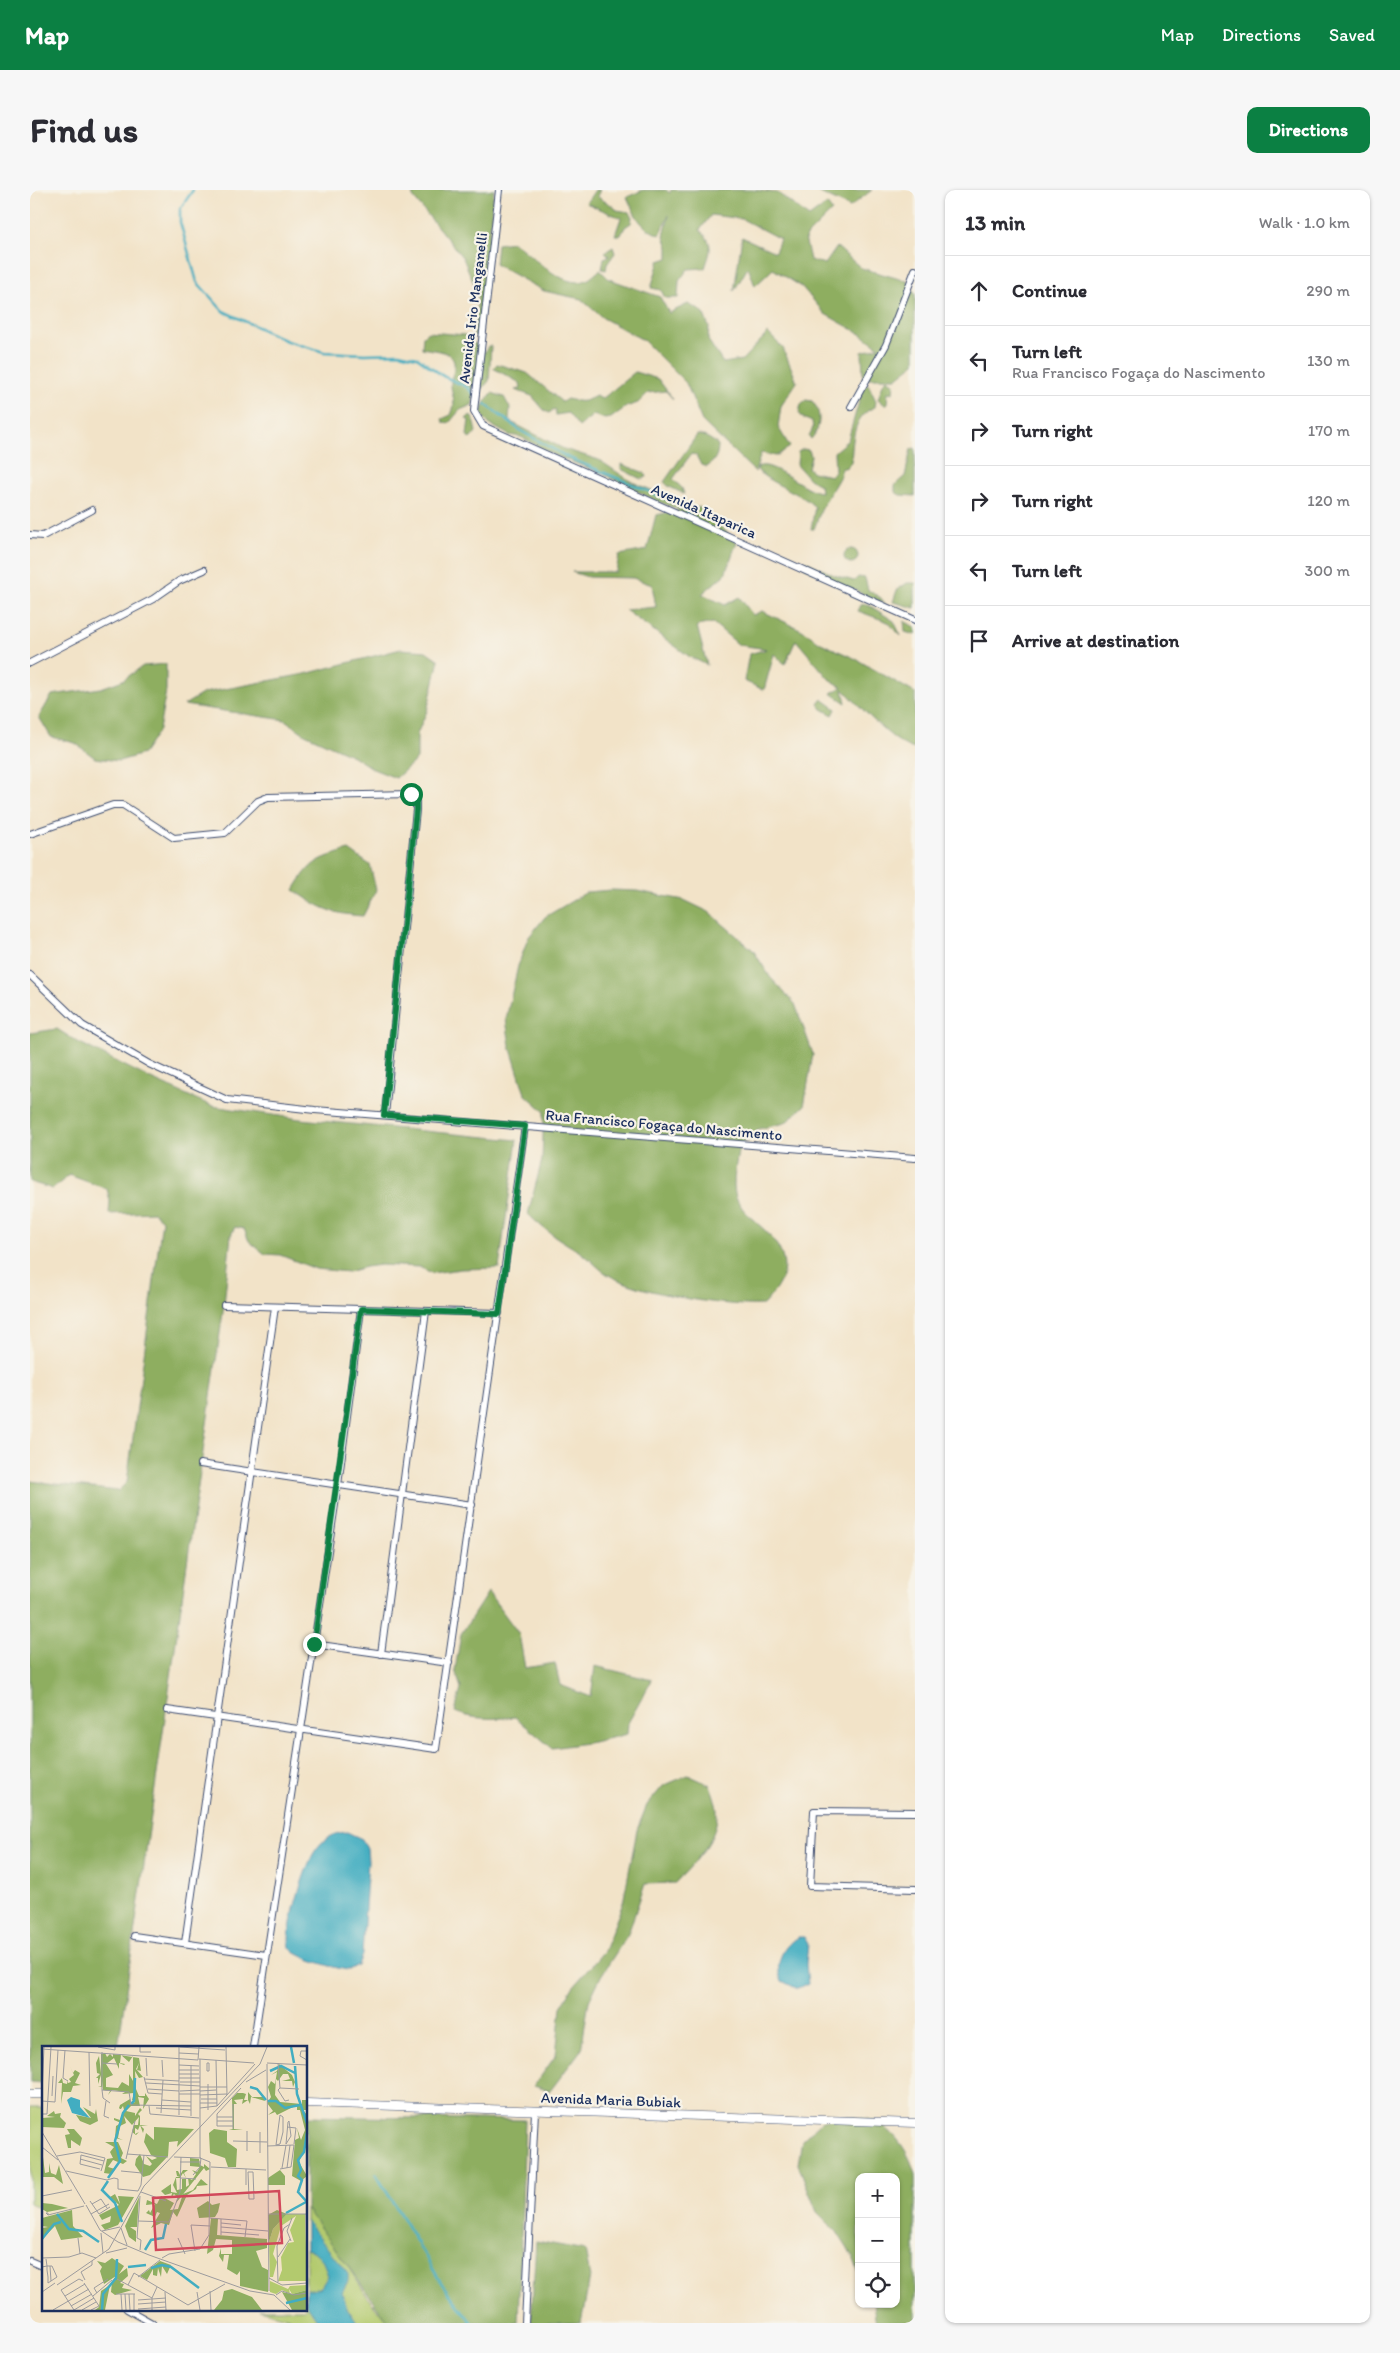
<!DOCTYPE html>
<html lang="en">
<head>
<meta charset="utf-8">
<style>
  body { margin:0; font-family:Itim,sans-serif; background:#f7f7f7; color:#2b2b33 }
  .controls { position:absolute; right:15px; bottom:15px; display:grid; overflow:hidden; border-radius:10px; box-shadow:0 1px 4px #0004 }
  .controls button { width:45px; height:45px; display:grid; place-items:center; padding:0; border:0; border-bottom:1px solid #e1e1e2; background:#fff; color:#2b2b33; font:25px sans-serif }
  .stop { position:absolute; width:15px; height:15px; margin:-11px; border:4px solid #0b8043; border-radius:50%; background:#fff }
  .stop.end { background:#0b8043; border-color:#fff; box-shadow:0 1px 5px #0008 }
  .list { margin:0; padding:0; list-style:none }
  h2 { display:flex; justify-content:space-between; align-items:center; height:65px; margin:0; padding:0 20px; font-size:21px }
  h2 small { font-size:16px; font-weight:400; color:#7c7c81 }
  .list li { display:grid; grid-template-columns:32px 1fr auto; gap:15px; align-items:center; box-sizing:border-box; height:70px; padding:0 20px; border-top:1px solid #e1e1e2 }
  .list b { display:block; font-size:19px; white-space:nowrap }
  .list p { margin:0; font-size:16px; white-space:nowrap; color:#7c7c81 }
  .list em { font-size:16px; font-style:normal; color:#7c7c81 }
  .icon { flex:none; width:28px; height:28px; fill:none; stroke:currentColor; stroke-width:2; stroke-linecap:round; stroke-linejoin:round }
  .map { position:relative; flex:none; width:885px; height:2133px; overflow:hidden; border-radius:10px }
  header { display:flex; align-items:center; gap:30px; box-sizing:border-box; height:70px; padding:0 25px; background:#0b8043; color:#fff }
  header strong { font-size:24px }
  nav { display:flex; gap:28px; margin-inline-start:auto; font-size:18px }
  .intro { display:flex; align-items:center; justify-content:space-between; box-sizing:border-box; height:120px; padding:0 30px }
  h1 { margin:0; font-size:35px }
  .button { padding:12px 22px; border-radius:10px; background:#0b8043; color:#fff; font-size:18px; font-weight:700 }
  main { display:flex; gap:30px; padding:0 30px }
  aside { flex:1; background:#fff; border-radius:10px; box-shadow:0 1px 4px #0004 }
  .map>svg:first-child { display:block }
  .green { fill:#b3ca6e; stroke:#677c66 }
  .forest { fill:#8eae61; stroke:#546e60 }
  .water { fill:#42adc1; stroke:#2e6e90 }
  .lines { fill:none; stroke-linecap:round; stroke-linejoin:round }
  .stream { stroke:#42adc1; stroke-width:2.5 }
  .minor-casing { stroke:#3b4a6e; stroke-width:8 }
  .tertiary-casing { stroke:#3b4a6e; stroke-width:9 }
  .minor { stroke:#fff; stroke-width:6 }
  .tertiary { stroke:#fff; stroke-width:8 }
  .route { stroke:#0b8043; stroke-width:6 }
  .labels { text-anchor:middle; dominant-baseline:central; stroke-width:4.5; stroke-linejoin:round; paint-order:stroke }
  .street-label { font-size:15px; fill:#1b2f5e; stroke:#f7f3e8 }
  .inset-river { fill:none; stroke:#42adc1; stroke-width:2.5 }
  .inset-road { fill:none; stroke:#9c9b9e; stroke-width:1 }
  .view { fill:#d1495b; fill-opacity:0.15; stroke:#d1495b; stroke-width:2.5 }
  .inset-edge { fill:none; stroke:#1b2f5e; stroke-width:2.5 }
</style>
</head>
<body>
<header>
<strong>Map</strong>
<nav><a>Map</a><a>Directions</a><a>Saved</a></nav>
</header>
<div class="intro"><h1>Find us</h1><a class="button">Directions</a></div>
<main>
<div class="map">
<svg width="885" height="2133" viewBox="0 0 885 2133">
  <rect width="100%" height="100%" fill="#f7f3e8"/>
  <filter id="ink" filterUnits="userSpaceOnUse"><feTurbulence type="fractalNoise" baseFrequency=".02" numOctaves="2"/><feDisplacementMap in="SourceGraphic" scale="10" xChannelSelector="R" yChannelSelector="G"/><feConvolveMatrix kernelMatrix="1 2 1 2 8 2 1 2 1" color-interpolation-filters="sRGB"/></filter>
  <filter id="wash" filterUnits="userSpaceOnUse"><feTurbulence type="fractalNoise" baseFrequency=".0096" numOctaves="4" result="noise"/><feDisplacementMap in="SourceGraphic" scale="20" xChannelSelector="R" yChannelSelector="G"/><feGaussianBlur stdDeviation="1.12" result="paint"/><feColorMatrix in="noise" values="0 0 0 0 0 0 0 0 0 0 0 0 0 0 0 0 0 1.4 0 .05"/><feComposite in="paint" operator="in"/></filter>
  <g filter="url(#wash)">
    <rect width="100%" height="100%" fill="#f2e3c8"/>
    <!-- green -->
    <path class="green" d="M0 1918H14V2020L0 2013Z
      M276 2018 286 2028 341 2112 360 2133H275L230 2119H276Z"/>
    <!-- forest -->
    <path class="forest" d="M382 0H464L450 145 444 146 448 103 433 68 383 7Z
      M565 0H570L567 6C574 12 581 13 587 20L599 22 602 27 601 33 595 37 591 45H585L591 28 556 13Z
      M613 0H636L640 3 641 0H723L748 3 779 27 797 14 802 21 775 48 780 70 795 74 807 57 831 78 877 91 885 104V173L866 188H833L832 162 849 157 831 144 795 124 772 97 743 79 725 96 718 77 704 101 712 47 745 62 750 49 712 29 681 25 670 40C684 54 681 60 675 78L658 79 649 91 648 108H635L631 100 621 98 629 71 638 68V57L634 46 639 25 630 45C610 38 605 25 597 7Z
      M783 0H842L820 17Z
      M483 52C500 63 533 101 557 90 561 88 566 83 570 80L579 89 630 107 639 123 658 114 673 122 679 137 678 150 693 173 712 170 738 143 753 158 767 192 751 216 748 237 760 257 746 266 731 263 725 282 672 231 656 193 613 150 573 128 551 109 514 101 465 74 467 54Z
      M583 57 585 63 577 74 576 80 572 79 574 68 579 66 575 62Z
      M398 142 435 145 441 153 447 154 452 162H455L458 156H461L459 191 451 200 452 190 449 189 442 215 430 220 419 233 413 232 412 229 421 225C428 208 420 206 421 191 421 187 424 183 424 179 427 159 404 161 392 158L393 146Z
      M467 174 497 183 532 212 537 209C552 212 552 213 566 206L572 209 605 182 628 189 643 209 636 201 618 203 608 213 596 217 581 228 575 229 563 225 549 237 538 223 526 225 525 219 519 223 514 220 502 206 485 200 491 199 490 193 463 178Z
      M857 189 864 194 863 203 858 202 857 213 855 215 848 209 853 194Z
      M838 194 846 211 845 217C822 226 823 251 821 272L817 277 811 279 810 286 792 317 784 339H781L785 317C768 300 744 297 727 280L728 277C741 269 776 302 791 302L790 295 779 289 767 275 768 262 773 259 779 260 781 266 778 278 783 282 801 286 805 281 804 262 818 250 833 197Z
      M462 203 474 207 480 218 479 231 534 259 569 270 602 292 626 302 650 309 660 316 654 320 670 317 707 352 695 384 672 404 695 415 709 407 723 425 732 421 772 440 791 453 826 469 885 503V559C865 556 828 514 813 499L816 513 801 503 812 497 799 489 766 450 755 474 744 464 734 500 714 491 719 464 737 459 709 455 683 433 667 436 677 475 660 467 595 420 626 417 622 395 603 388 558 387 542 382H586L589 365 617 360 626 325 651 320 626 311 571 283 524 265 491 247 479 245 459 234 451 224 454 213Z
      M776 210 782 211C792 222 791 238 781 249L779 246 783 238 782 232 773 228 769 223 771 214Z
      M440 225 443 229 446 242 440 249 437 245 439 230 436 229Z
      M667 245C675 245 682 250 688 255 688 265 685 271 677 277L671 275 666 265 661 264 643 289 652 298 654 304 638 296 634 292Z
      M885 258V306L870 305 865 302V295L875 286 881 259Z
      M591 274 615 283 617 287 611 289 591 279Z
      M814 366a7 7 0 1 1 14 0a7 7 0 1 1-14 0Z
      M776 371 804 385 824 391 828 387 835 388 838 400 851 408 855 414 774 377 772 375Z
      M877 393H885V418L863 412 867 400Z
      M837 414 864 431 871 446 858 432 828 421 831 415Z
      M874 431 885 437V445L875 442Z
      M371 459 396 461 409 470 397 521 387 544V569L366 588 343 579 323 566 275 544 255 530 154 515 174 503 275 484Z
      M136 474V501L129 540 113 564 89 571 65 568 45 553 21 547 9 527 22 505 71 498 93 490 113 476Z
      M792 509 806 519 803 525 792 519 788 514Z
      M319 660 340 675 346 700 333 726C301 724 290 718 264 700 281 671 287 669 319 660Z
      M581 700 607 701 654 710 679 722 723 760 740 787 765 814 783 864 774 916 755 933 729 939 709 956C707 970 701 993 706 1007 713 1025 730 1033 741 1047 764 1075 753 1093 733 1115 695 1117 609 1104 577 1084 567 1078 560 1068 550 1062 529 1049 516 1042 498 1024L512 970 514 921 495 904 480 856 476 829 488 776 498 748 515 727 557 702Z
      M27 839 46 851 121 889 182 916 270 929 487 950 469 1078 431 1079 402 1083 389 1077 350 1075 335 1077 318 1082 286 1079 250 1065 235 1064 219 1051 214 1039 205 1037 201 1045 194 1115 88 1857H14V1893L0 1892V1291L88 1301 97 1292 132 1030 123 1022 79 1024 80 1011 77 999 39 985 23 999 0 992V843Z
      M458 1402 489 1444 495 1478 525 1473 530 1495 561 1507 565 1476 622 1490 598 1533 597 1544 563 1552 522 1558 485 1527C466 1529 443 1530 425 1522L431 1498 425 1480 431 1444Z
      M658 1585 680 1595C683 1603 687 1614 687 1622 688 1651 663 1674 645 1693L615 1694 598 1744 571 1786 559 1811 551 1860 520 1901 504 1896 526 1865 531 1817 543 1797 574 1761 593 1713 607 1640 617 1615 633 1596Z
      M276 1926 495 1930 488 2133H360L356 2129 276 2018Z
      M817 1926C826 1928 837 1928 844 1931 865 1940 881 1965 885 1985V2133H846L843 2114H866V1987H829V2083L823 2067 807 2042 787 2022 768 1974 772 1950 792 1931Z
      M506 2051 555 2060 560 2087 551 2133H501Z"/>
    <!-- water -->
    <path class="water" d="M317 1642 332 1649 337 1659 338 1671 332 1765 328 1775 319 1780C307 1779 268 1768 261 1759 252 1748 276 1673 285 1661 293 1649 303 1643 317 1642Z
      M768 1747H774L778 1754 776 1774 778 1794 768 1799 752 1791C743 1775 753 1755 768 1747Z
      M276 2031 318 2084V2091L312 2102 316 2116 327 2133H289L276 2113V2100L291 2097 298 2086C294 2073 291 2062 276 2059Z"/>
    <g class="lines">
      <!-- stream -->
      <path class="stream" d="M163 0 150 19V32L167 92 193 121 257 151 294 162 335 164 369 163 387 167 413 186 437 197 444 204
        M455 214 491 241 539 268 654 316 659 325
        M346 1984 412 2094 442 2133"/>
    </g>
  </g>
  <g filter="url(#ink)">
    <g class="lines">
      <defs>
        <path id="minor" d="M469 0 444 221 453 236 885 430
          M821 217 856 155 885 80
          M0 345 13 346 62 320
          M0 473 123 409 149 391 174 380
          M0 644 83 615H93L144 648 195 643 228 611 238 607 381 604 386 609V620L355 925
          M0 785 52 835 119 874 197 910 285 920 885 968
          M194 1115 469 1123
          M170 1274 442 1315
          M283 1454 419 1473
          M351 1464 396 1121
          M137 1520 406 1559 495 936
          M885 1622 784 1621 780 1696 885 1699
          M104 1746 236 1765
          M155 1753 245 1117
          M223 1857 308 1295 331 1119
          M0 2071 14 2077
          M97 2119 122 2133
          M495 2133 505 1921"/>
        <path id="tertiary" d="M0 1904H14
          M276 1913 885 1933"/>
      </defs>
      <!-- minor casing -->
      <use href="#minor" class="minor-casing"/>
      <!-- tertiary casing -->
      <use href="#tertiary" class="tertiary-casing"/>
      <!-- minor -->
      <use href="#minor" class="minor"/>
      <!-- tertiary -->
      <use href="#tertiary" class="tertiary"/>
    </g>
  </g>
  <g class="lines" filter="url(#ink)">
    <!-- route -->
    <path class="route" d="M284 1454 331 1119 469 1124 495 936 354 925 386 620V609L381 604"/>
  </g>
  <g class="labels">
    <!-- street labels -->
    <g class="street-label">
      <text transform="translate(443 118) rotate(-83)">Avenida Irio Manganelli</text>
      <text transform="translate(674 321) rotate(24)">Avenida Itaparica</text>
      <text transform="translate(634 935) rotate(5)">Rua Francisco Fogaça do Nascimento</text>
      <text transform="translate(581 1910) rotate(2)">Avenida Maria Bubiak</text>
    </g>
  </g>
  <!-- overview -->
  <g transform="translate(12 1856)">
    <rect width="265" height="265" fill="#f2e3c8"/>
    <path d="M245 168H263L265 235H236L240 224 239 211 246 197 252 196 248 184 254 170 239 180 231 208 235 216 231 231H228L227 196 231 183ZM228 235 246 243 248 240 265 239V244L250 248 247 243 248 248 240 244 234 248 228 246Z" fill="#b3ca6e"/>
    <path d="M63 7 65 11 68 8 71 11V8L97 12 99 25 95 24 97 17 94 23 101 31 97 32 93 25 94 43 97 50H103V47L107 53 101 63 102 52 96 51 98 60H89L84 65 93 67V70L98 62 100 64 96 68 98 70V79L106 80H99L102 83 101 87 98 79 96 84 93 82V88L97 86 94 89 90 86 92 79H96L97 71 90 79 82 70 84 77 78 80 76 92 81 94 73 92 74 80 79 77 72 74V72L78 74 82 64 81 60 79 63H78L77 62 78 59 88 53 89 58 93 56 90 54 92 47 80 48 83 46 70 44 66 49 68 45 61 44 60 35V41L56 40H59V29L56 38V32H54L58 28 55 27 54 17 57 10 59 27V8ZM79 9 87 16 91 10V35L87 28V40L80 36 76 42 64 41V32L71 29 64 18 72 12 77 23V17L82 19 83 18 78 17ZM237 18 250 29 253 36 251 41 250 35H240L248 33 246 28H241L236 35 234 33 233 49 238 56 260 58V54H265V64H261L265 69V96L257 116 265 130 259 135 250 130 253 94 257 92 255 82 259 94 263 84 258 64H255V59L235 69 233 66 226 69 231 65 225 57 229 51 226 41 229 35 233 38 235 26 229 29 235 25ZM28 20 31 27 33 24 38 27 33 37 39 39 31 40 29 46H21L19 58 20 37H16L20 32 21 37 25 38 26 34V37L29 36 27 33 32 29ZM206 46 210 51H221L223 55 209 51 208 58 206 54 200 58 201 53 192 54 195 58H192V83L201 84H187L191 83 190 52 195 47H201L204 48 202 54H206ZM41 61 53 68 54 63 56 75 48 79 38 75 34 69 49 72ZM12 65 13 68 19 67 18 71 24 77 22 82 0 81V72L13 71 5 70ZM112 81 152 83 135 101 136 95 127 96 126 110 108 129 101 131 93 119 94 113 98 108 102 118 108 120 110 118 104 110 110 114 115 112 109 109 102 96 104 87 112 94ZM25 83H32L40 92 38 100 29 94V102H26L23 89 28 88ZM172 83 185 85V96L195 103 194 121H186L183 112 168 107 167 87ZM63 96H76L81 107 79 112 85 115 81 118 71 114 66 121 73 123 69 128 62 127 65 113 71 112 68 106 72 101ZM0 103 3 127 7 126V117L9 127 14 129 17 119 21 138 12 131H0ZM148 112 157 113 158 119 162 121V118L168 123 164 125 162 122 134 157 137 149 136 152 132 148 129 152 130 147 123 149 119 145 129 138V146L135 147 131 139 134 131H138L135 130 134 125H136L138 129 141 124H146L142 127 144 132 141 127 138 132H134L135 144 140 143V133H144V141L147 139 146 132 150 134 154 128 150 124 155 126 158 121 148 120ZM238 124 243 130V139H226V132ZM159 133 166 139 155 140 154 143 145 149 135 171 131 166 127 179 119 177 109 182 118 167 115 166 113 171 104 167 107 164 108 167 113 158 104 159 105 154 115 158 119 150 132 157 128 164 136 163 141 148 151 144ZM73 148 78 158 76 150 92 151 76 179 63 184 59 179 68 176 69 170 60 174 57 169 77 159 68 151ZM97 151 95 181H88L94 185V196L87 191 83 180ZM166 155 170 159 178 157 176 166 173 171 157 172 155 162ZM0 157 10 158 26 162 5 166 0 163ZM30 164 31 180 41 191 19 194 13 180 0 193V182L6 181 0 180V172ZM235 164 245 168 231 183 227 196 226 169ZM169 172 176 173 175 189 225 193V202L214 205 220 221 226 224V246L198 240V225L195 229 185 223 187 209H182L181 216 177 210 179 202V208H190V194L174 193 171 204 165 208ZM70 212 82 220 77 228 85 222 86 230 78 237 82 238 80 242 90 244 73 249 69 246 70 236 74 230 62 238 58 225 60 221 55 215 63 217ZM118 215 129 219 125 228 120 220 119 231 116 222 115 230 111 229V223L105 234 98 230ZM68 239 63 264H53L57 261 59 245ZM190 243 210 251 220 264H172L180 254 182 245ZM265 244V264H250L240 246 250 248Z" fill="#8eae61" fill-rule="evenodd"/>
    <path d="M29 51 38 54V61L48 72 30 67 25 54Z" fill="#42adc1"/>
    <path class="inset-river" d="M249 1 252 17M253 20 255 48 265 77M228 25 239 20 253 27M208 41 215 43 224 54M225 55H234L243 62 258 59M89 58 92 55 93 32M265 87 262 106 256 114 259 124 256 130 260 134 256 146 265 156M66 132 78 115 73 95 81 67 87 59M66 135 60 144 73 157 80 176M244 167 264 156M15 168 27 183 41 185 57 196M0 193 12 178 19 176M103 204 109 194 121 192 124 178M86 221 104 219M109 222 120 219 129 221 157 242M244 257 265 252M60 264 61 248 74 232 75 213"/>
    <path class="inset-road" d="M56 1 73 4V1M98 1V6H109M138 1 183 4M184 1 185 49M0 3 156 14 157 1M23 4 21 32 26 35M265 5H259L258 10 265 14M47 6 48 60M60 6V44L87 46 89 59 149 60M137 7 156 8M104 12 105 30M157 13 212 17M120 14 121 31M174 14 175 60M60 17 75 18M165 17H167V25H165ZM225 17 265 19M236 17 238 42 257 43M225 18 227 245M137 19 157 20M137 24H157M137 28H157M102 31 106 47 120 48M137 32H158M102 33 137 35M138 36H158M204 36 224 24M104 37 158 40M166 38V64M158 41H185M238 42 236 44 243 55 247 54M106 43 137 45M60 44 61 52 68 57M138 45 158 44M158 45 174 44M0 48 2 1M137 48H158M158 49 185 48M10 50 11 30M159 53H175M120 54 149 56M0 55 13 56 16 4M64 55 62 70 67 72M158 57H175M191 58V83M107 60 108 68 157 72M175 60 213 18M114 62 149 64M158 62 175 60M119 67 121 34M0 68H5L9 1M137 69V1M238 69 241 71V86L238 98 234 99ZM149 70V19M175 71H191M175 75H191M247 75 249 90 244 98 246 76ZM191 80H175V68L199 42M245 81 254 82 252 98M205 85V105M0 86 43 158M218 86V107M191 95 225 96M225 100 252 99 249 121 238 123M0 101 16 114M85 108 126 111M39 109 38 118 58 123M39 109 62 115M15 110 38 106 63 112 59 125M132 111 159 112 158 121 151 129M38 113 60 119M84 113 93 75M138 116H158M169 121 224 124M240 122 244 99M245 122 248 99M204 123V139M24 125 65 134 72 132M79 125 100 127M206 126H211L212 153H207ZM72 132 76 133V143L96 145 99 139 102 109M139 132 154 133M99 146 124 155M0 150 30 144M48 155 57 168 68 161M50 158 59 153 65 162M44 159 58 184M49 168 67 158M226 168H264L265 207M6 169 4 167H6V169L42 160M168 172 205 175 203 191M179 173V189M96 175 127 176 138 146 139 111M179 177 199 179M179 181 226 185M79 182 85 199M58 184 76 196 107 209 208 245 232 249 248 264M60 185 78 181M179 186 217 189M59 187 61 207M36 192 38 208M136 192 143 208M249 195 245 185 250 172M98 204 99 194 95 192 98 150M153 205 149 179 168 180M64 207 85 202M236 211 248 193M0 212 27 211 40 207 54 212M120 212 127 208 158 203 167 189 168 116 158 112V13M8 220 9 235M0 221 5 220H10L15 231 6 237V231L5 224V220L4 213M96 231 118 214M227 232 240 239 265 237M75 233 110 252M43 234 39 226 50 219V215M236 236 235 200 242 182 248 178M42 237 57 260 49 264M15 239 67 203 102 140 218 18 225 1M86 239 92 227 146 259 183 238M168 245 169 264M0 246 13 237M123 246 124 264M155 246 158 264M55 247 52 242 66 233M74 248H93M79 248 80 264M83 248 84 264M87 248 88 264M92 248V264M234 249 240 245 252 249 265 247M23 250 43 238M51 250 70 234M96 254 124 252M96 258 124 256M29 260 50 248M96 263 124 261M11 264 47 243M32 264 19 244 37 233 41 235M32 264 52 252M40 264 54 256M110 264V252L115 241"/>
    <path class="view" d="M237 145 240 197 114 204 111 152Z"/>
    <rect width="265" height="265" class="inset-edge"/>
  </g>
</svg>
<div class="controls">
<button>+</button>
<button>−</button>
<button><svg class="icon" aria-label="locate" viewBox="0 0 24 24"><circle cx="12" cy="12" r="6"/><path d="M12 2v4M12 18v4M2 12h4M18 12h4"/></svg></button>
</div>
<div class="stop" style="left:381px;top:604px"></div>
<div class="stop end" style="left:284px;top:1454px"></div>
</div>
<aside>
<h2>13 min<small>Walk · 1.0 km</small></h2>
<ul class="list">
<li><svg class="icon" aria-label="ahead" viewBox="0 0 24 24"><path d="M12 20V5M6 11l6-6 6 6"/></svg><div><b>Continue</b></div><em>290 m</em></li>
<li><svg class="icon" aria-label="left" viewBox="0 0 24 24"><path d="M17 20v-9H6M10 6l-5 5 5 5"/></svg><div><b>Turn left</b><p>Rua Francisco Fogaça do Nascimento</p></div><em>130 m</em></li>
<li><svg class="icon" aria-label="right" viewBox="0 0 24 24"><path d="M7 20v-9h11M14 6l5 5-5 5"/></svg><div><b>Turn right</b></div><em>170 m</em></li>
<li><svg class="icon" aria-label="right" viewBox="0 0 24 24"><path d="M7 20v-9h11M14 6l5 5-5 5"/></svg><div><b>Turn right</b></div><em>120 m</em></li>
<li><svg class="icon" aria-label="left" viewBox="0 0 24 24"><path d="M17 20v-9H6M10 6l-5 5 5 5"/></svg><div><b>Turn left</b></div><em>300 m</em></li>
<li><svg class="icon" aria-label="arrive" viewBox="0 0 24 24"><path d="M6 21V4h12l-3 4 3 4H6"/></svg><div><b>Arrive at destination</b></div></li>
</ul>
</aside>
</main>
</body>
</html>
